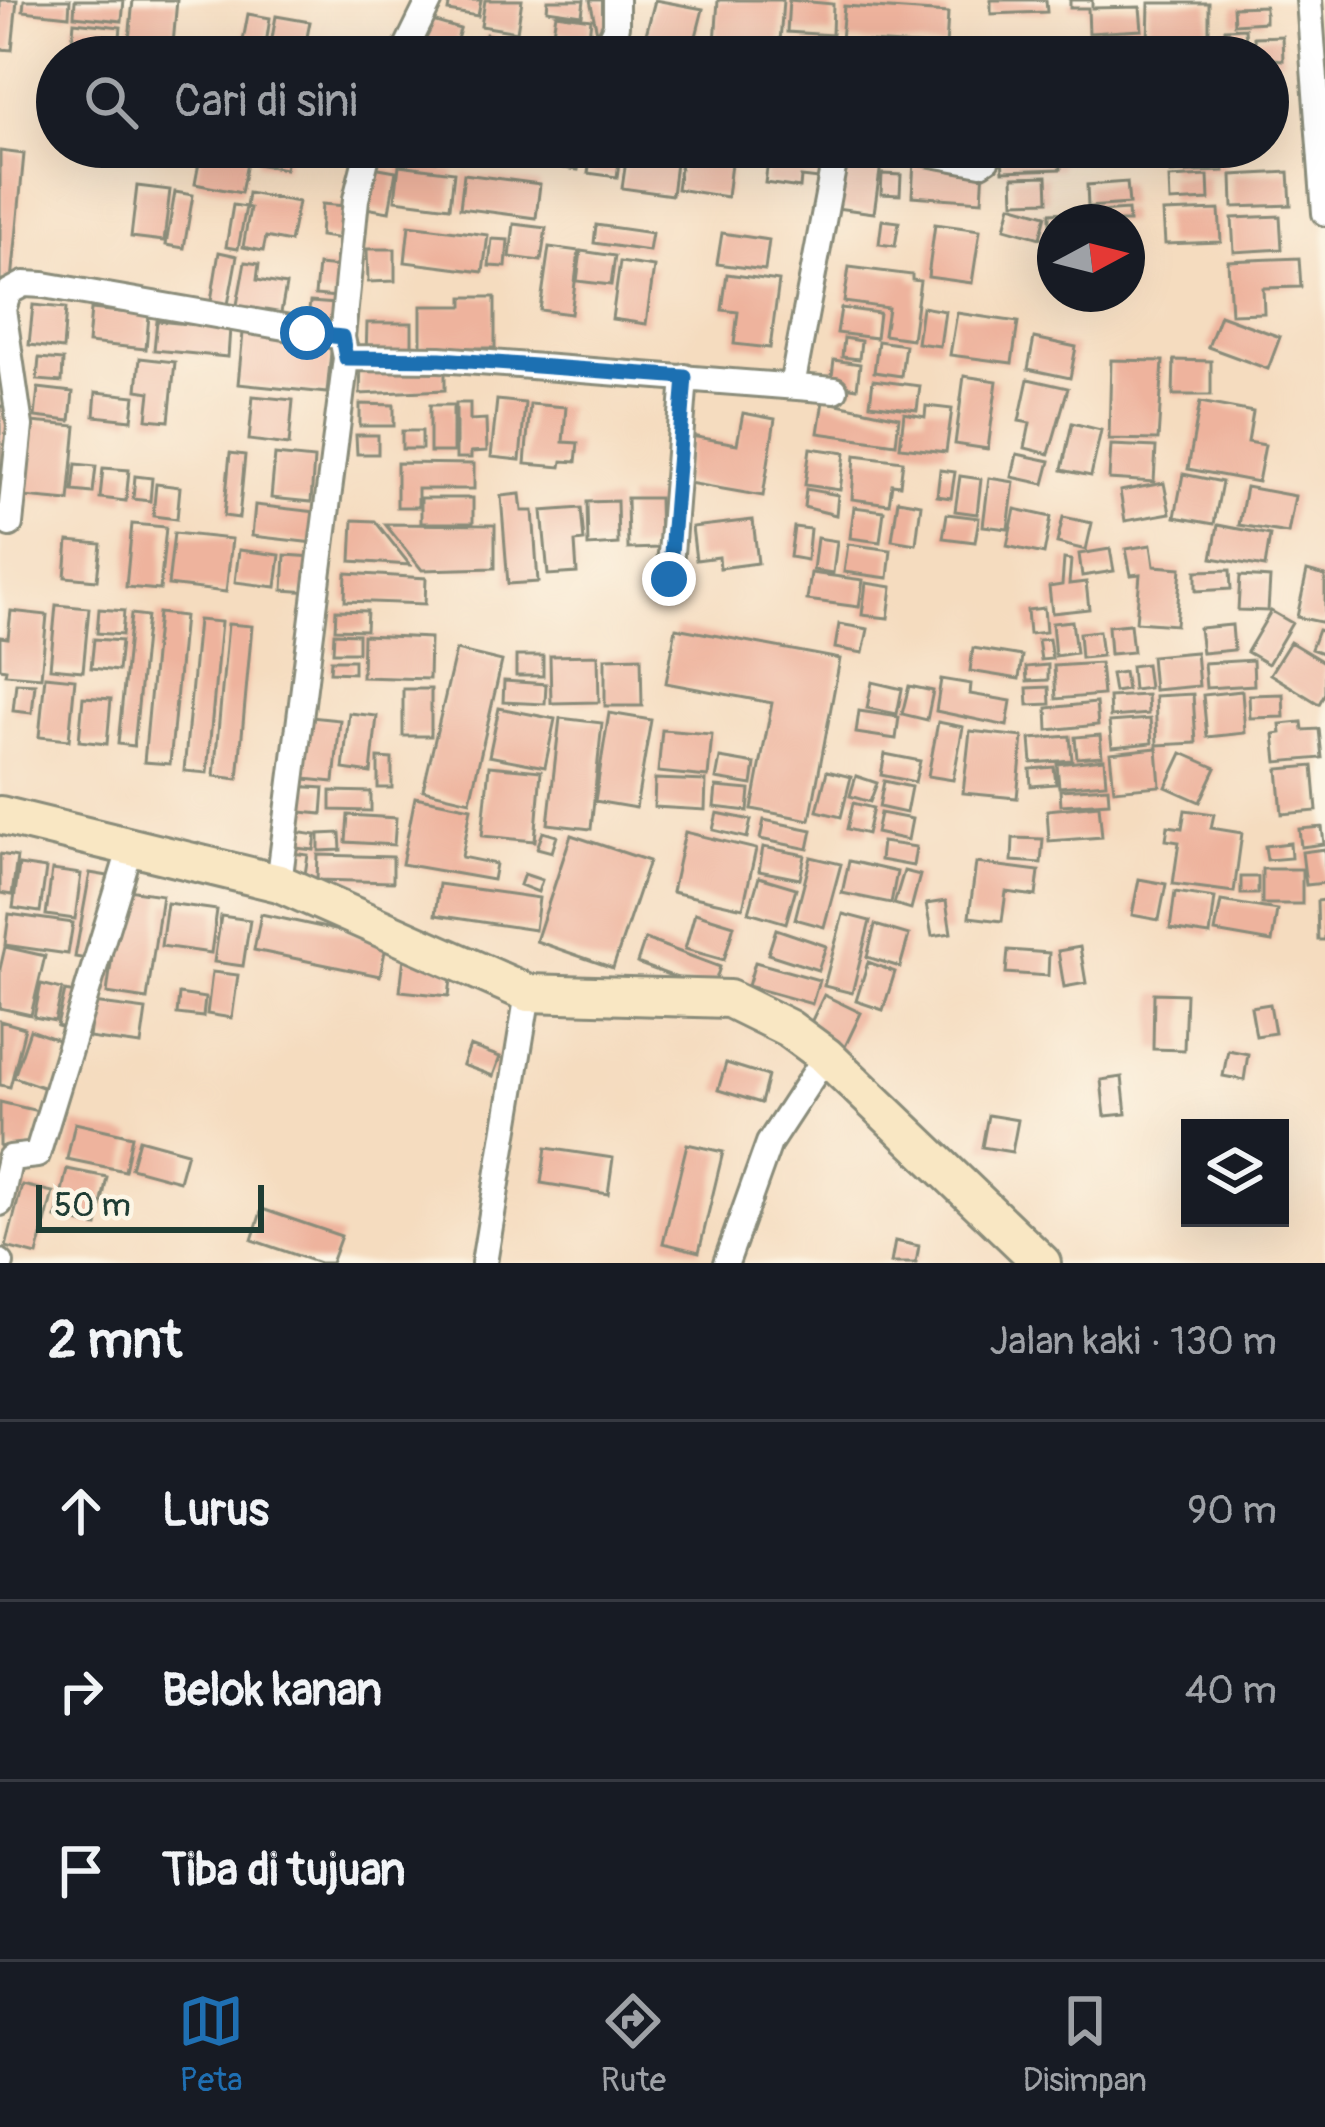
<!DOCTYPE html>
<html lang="id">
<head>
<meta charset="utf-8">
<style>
  body { margin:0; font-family:Pangolin,sans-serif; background:#20242c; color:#f1f3f6 }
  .controls { position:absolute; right:36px; bottom:36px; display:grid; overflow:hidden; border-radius:0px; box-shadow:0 12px 48px #0002 }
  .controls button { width:108px; height:108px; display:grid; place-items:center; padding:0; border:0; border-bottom:3px solid #363941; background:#171b24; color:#f1f3f6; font:60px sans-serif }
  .compass { position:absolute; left:1037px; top:204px; width:108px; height:108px; border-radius:50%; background:#171b24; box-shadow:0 12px 48px #0002; rotate:83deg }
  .scale { position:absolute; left:36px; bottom:30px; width:228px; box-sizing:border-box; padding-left:12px; border:6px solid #1f3d34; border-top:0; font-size:33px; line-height:42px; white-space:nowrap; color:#1f3d34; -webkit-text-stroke:9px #fcf5e5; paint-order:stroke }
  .stop { position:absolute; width:36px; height:36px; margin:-27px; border:9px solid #1f6fb2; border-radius:50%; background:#fff }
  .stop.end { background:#1f6fb2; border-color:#fff; box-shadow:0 3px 12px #0008 }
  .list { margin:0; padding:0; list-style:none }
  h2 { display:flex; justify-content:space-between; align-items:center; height:156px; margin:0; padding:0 48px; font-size:51px }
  h2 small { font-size:39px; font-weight:400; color:#9ea1a6 }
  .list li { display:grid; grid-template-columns:78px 1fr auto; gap:36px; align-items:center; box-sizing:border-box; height:180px; padding:0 48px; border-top:3px solid #363941 }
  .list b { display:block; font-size:45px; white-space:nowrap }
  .list em { font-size:39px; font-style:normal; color:#9ea1a6 }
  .icon { flex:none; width:66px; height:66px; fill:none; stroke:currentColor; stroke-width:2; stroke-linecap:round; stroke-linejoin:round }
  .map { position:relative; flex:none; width:1325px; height:1263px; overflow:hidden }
  .search { position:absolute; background:#171b24; box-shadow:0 12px 48px #0002; left:36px; right:36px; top:36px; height:132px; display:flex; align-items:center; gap:30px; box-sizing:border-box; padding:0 42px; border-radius:66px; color:#9ea1a6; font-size:45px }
  .sheet { height:696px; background:#171b24 }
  nav { display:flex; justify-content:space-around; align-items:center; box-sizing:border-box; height:168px; border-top:3px solid #363941; background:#171b24; font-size:33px; color:#9ea1a6 }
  nav a { display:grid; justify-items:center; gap:6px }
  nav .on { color:#1f6fb2 }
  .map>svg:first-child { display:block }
  .building { fill:#eeb39d }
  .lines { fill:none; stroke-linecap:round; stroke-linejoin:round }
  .street-casing { stroke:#8a8c7a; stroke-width:30 }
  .secondary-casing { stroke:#8a8c7a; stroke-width:42 }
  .street { stroke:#fff; stroke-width:24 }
  .secondary { stroke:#f9e7c3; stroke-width:36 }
  .route { stroke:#1f6fb2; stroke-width:15 }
</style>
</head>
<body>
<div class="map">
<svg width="1325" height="1263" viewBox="0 0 1325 1263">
  <rect width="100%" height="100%" fill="#fcf5e5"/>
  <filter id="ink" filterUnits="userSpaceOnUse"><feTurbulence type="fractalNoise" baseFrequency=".00833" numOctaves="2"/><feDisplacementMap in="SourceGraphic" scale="24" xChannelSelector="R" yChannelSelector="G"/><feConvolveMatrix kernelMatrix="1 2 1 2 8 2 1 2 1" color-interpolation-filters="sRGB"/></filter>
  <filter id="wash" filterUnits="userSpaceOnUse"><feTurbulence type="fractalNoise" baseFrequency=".004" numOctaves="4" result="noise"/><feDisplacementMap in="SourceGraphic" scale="48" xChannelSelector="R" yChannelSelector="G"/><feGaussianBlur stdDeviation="2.7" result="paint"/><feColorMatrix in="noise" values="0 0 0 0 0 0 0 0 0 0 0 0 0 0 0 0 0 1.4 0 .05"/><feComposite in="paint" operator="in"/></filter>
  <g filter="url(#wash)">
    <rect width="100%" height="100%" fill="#f5dcbf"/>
    <g id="blocks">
      <!-- building -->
      <path class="building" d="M0 0H17L12 50 0 49Z
        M24 0H70L69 16 23 11Z
        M75 0H124L122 21 74 16Z
        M133 0H177L172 55 128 50Z
        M450 0H481L478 16 448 11Z
        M485 0H522L517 32 481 26Z
        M548 0H584L582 15 547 10Z
        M590 0H605L611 29 597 32Z
        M655 0 703 9 692 52 645 38Z
        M718 0H783L779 57H714Z
        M789 0 833 4 832 35 787 32Z
        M991 0H1046L1047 12 991 14Z
        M1070 0H1092V8L1140 7 1142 30 1089 33 1088 8H1070Z
        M1149 3H1209V43L1148 42Z
        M844 6 948 13 946 47 841 40Z
        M1265 6V22L1234 24 1233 7Z
        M248 14 270 18 264 57H240Z
        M556 14 591 19 589 37 553 32Z
        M276 16 310 22 303 57 269 55Z
        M429 20 460 29 452 57H418Z
        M74 22 121 27 118 57H71Z
        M1245 28 1247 57H1226L1225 29Z
        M486 34 500 38 494 57H480Z
        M1282 36 1283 60 1255 57 1254 37Z
        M787 42 839 46 838 57H786Z
        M504 45 571 54V57H502Z
        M624 46 659 56V57H621Z
        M865 47 966 54V57H865Z
        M202 147 250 148 241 193 195 184Z
        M259 147 289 149 285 169 257 164Z
        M389 147H438L436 161 388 153Z
        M509 147H582L578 170 507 160Z
        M592 147H621L617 177 588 173Z
        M628 147H678L672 195 622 188Z
        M683 147H733L727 197 677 189Z
        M770 147 831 150 827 180 801 177 800 188 765 183Z
        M844 147 883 150 874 213 836 208Z
        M1003 147H1056V151L1004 153Z
        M1168 147H1223L1224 171 1170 173Z
        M0 151 24 154 12 281 0 280Z
        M1060 153 1061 169 1003 171 1002 156Z
        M914 161 984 167 982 201 912 196Z
        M399 165 454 172 450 207 395 200Z
        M373 167 396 171 389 212 366 208Z
        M1289 172 1291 205 1233 207 1232 175Z
        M464 174 540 184 536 218 460 208Z
        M882 174 901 175 900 195 881 194Z
        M1047 176 1048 201 1014 202 1013 177Z
        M1208 176 1209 200 1170 202 1169 178Z
        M1127 182 1129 204 1088 207 1087 185Z
        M137 186 170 190 164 241 131 237Z
        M175 192 193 195 184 248 166 245Z
        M248 193 298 202 290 242 266 237 263 251 243 247 250 208 246 207Z
        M322 204 346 206 343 239 320 236Z
        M233 205 246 207 238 249 226 247Z
        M1011 205 1046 215 1040 238 1005 228Z
        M1128 210 1129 222H1083V213Z
        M1219 210 1221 242 1165 244 1163 212Z
        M1067 212 1068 222H1055V234H1050V213Z
        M1280 216 1282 249 1234 252 1232 218Z
        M882 220 899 222 895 246 879 244Z
        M514 224 546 228 541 261 510 257Z
        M935 224 980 230 972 283 928 277Z
        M409 225 488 235 483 272 405 262Z
        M596 225 652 233 649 251 594 243Z
        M722 233 769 240 765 270 717 264Z
        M492 239 508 240 506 267 489 266Z
        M549 247 579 251 571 314 540 310Z
        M367 249H395V281L368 282Z
        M581 251 615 256 611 285 577 281Z
        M219 252 237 256 227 310 210 307Z
        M1299 258 1301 287 1263 288 1264 313 1231 314 1228 261Z
        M245 262 259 264 257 280 286 285 280 318 236 310Z
        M620 262 654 267 646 324 612 319Z
        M318 265 340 267 337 297 315 295Z
        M849 267 912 275V280L920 281 912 339 884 335 888 308 844 302Z
        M727 274 779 281 770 348 734 344 738 312 722 310Z
        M463 297H495V348H421V306H463Z
        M310 302 336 304 333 332 307 329Z
        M33 305 66 308 63 349 29 345Z
        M922 307 945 311 940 346 917 343Z
        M841 308 879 313 876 338 837 333Z
        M91 309 149 315 146 349 88 343Z
        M957 313 1018 322 1012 363 950 355Z
        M1220 315 1280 337 1268 369 1208 347Z
        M157 321 230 328 228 357 154 350Z
        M367 323H412V356H366Z
        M243 333 332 342 327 393 238 384Z
        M844 338 861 341 859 359 842 357Z
        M1034 338 1076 347 1070 378 1028 369Z
        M878 341 905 345 901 376 874 372Z
        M39 358 63 360 62 382 37 380Z
        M140 358 175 362 169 421 147 419 150 392 137 390Z
        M834 360 860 364 857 388 831 384Z
        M1111 360 1163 361 1158 440 1109 439Z
        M1174 360 1211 361V395H1173Z
        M361 362 445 364V390L360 394Z
        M964 376 997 381 988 449 955 444Z
        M1028 379 1068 388 1049 454 1025 448 1030 423 1019 421Z
        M873 380 920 386 917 410 870 404Z
        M38 388 73 392 70 421 35 417Z
        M96 392 135 396 132 420 94 416Z
        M253 396 293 400 289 445 249 440Z
        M497 400 525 403 520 460 491 457Z
        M823 401 899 417 896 444 818 433Z
        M1200 402 1253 412 1248 442 1265 445 1258 482 1188 469Z
        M456 403H470V420L486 419 487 451 471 452V458H456Z
        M360 404 394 405V426H360Z
        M530 404 566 407 563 442 578 443 576 462 562 461 561 467 525 464Z
        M430 405H453V452H430Z
        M0 406 12 407 5 487H0Z
        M926 406 952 409 946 452 900 447 904 413 925 417Z
        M743 413 775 419 763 496 683 482 691 436 737 444Z
        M31 422 76 426 69 501 24 497Z
        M1072 423 1101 430 1091 476 1062 470Z
        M402 431H422V449H402Z
        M356 435H378V454H357Z
        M1111 445 1156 447 1154 482 1109 479Z
        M810 448 845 453 840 490 805 485Z
        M230 453 245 455 239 518 224 516Z
        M1017 454 1050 461 1044 484 1012 477Z
        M275 455 314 459 311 502 271 498Z
        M855 455 903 461 900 485 892 484 889 504 852 499Z
        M397 463 474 464V489H418V507H397Z
        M76 464 96 466 93 493 73 491Z
        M103 468 129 470 126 501 100 498Z
        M940 470 955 472 951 498 937 496Z
        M1183 474 1222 482 1214 524 1175 517Z
        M135 476 152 478 150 501 133 499Z
        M960 476 981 479 977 514 955 511Z
        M989 478 1014 482 1008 529 983 526Z
        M1164 483 1170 513 1125 521 1120 491Z
        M156 484 180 487 177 519 153 516Z
        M1246 487 1295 496 1288 533 1239 525Z
        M806 489 838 495 836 515 804 507Z
        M520 494 522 511H533L538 582 508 584 501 496Z
        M421 498H473V523H421Z
        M627 498H659L660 548 628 549Z
        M898 500 921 504 916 544 892 540Z
        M617 501 618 544 588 546 587 502Z
        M255 505 316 512 314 543 252 536Z
        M854 507 884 511 880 542 850 538Z
        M581 508 584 541 575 542 577 573 548 575 542 511Z
        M1015 509 1051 517 1044 554 1007 546Z
        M947 514 979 518 975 542 943 538Z
        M1063 517 1092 523 1086 550 1057 543Z
        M353 520 375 521 410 565 351 561Z
        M753 520 758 563 720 568 719 557 696 560 692 527Z
        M132 524 166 527 160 590 126 587Z
        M385 524 495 525V568L422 570Z
        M1218 525 1270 535 1265 567 1212 558Z
        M794 527 810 529 807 560 790 557Z
        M174 533 232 539 226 592 168 585Z
        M817 538 837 541 833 573 813 570Z
        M68 541 101 544 97 580 65 577Z
        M848 544 891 550 888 578 844 572Z
        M1151 545 1154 566 1181 568 1176 625 1136 622 1140 574 1131 575 1126 549Z
        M1110 549 1114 571 1082 576 1079 554Z
        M239 550 280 555 276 587 235 582Z
        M285 555 314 557 311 592 283 590Z
        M1064 559 1071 560 1069 584 1086 582 1089 609 1052 613 1049 587 1062 585Z
        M1230 570 1231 589 1196 591V571Z
        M1307 571 1325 576V623L1297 617Z
        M346 573 426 578 425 604 345 601Z
        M811 573 863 580 859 607 807 600Z
        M1240 576 1270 578 1268 611 1238 610Z
        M866 583 892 587 888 618 862 615Z
        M56 605 89 608 83 671 50 668Z
        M1044 608 1046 632 1029 634 1027 610Z
        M99 609 124 611 122 635 97 633Z
        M336 610 367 611 366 630 335 629Z
        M11 611 47 615 41 677 5 674 6 669 0 668V637L8 638Z
        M1271 611 1292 623 1268 664 1247 652Z
        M158 613 184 616 170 764 144 762Z
        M131 614 147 616 134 746 118 744Z
        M198 620 221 622 207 773 184 771Z
        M1072 621 1076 653 1055 656 1052 623Z
        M228 624 252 626 238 779 214 776Z
        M839 624 868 629 863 653 835 648Z
        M1130 624 1133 652 1110 654 1108 626Z
        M1232 625 1234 650 1202 653 1199 628Z
        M676 628 840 659 810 820 752 809 772 703 666 683Z
        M1318 630 1325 632V654L1311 649Z
        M1099 631 1102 656 1081 658 1079 633Z
        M334 633 358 634V652H333Z
        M363 635 430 638 429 679 362 677Z
        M94 639 121 641 118 671 91 668Z
        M1049 639 1052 659 1041 660 1038 640Z
        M1290 642 1325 663V693L1319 704 1270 674Z
        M973 648 1022 656 1019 679 970 671Z
        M456 650 502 661 470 801 423 790Z
        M1196 652 1199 686 1154 690 1151 656Z
        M598 655 599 702 551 703 550 656Z
        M516 656H543V676H516Z
        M641 657 642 706H605V658Z
        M331 660H354V673L330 672Z
        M1253 660 1254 685 1206 688 1204 663Z
        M1100 663 1103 695 1056 699 1054 666Z
        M1146 664 1149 688 1133 690 1131 666Z
        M1048 665V680L1027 681 1026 667Z
        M1124 672 1127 690 1114 692 1111 674Z
        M45 676 75 679 69 740 39 737Z
        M941 679 971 684 970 694 1011 701 1007 726 936 711Z
        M504 681 546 684 545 704 503 702Z
        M872 682 902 689 897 714 867 708Z
        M16 683 35 684 32 713 13 711Z
        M909 686 933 691 927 720 902 714Z
        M1049 687 1050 704 1028 705 1027 688Z
        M403 689H431V736H403Z
        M1242 691 1245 733 1207 737 1203 695Z
        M1193 694 1196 743 1157 745 1155 696Z
        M1283 694 1284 717 1250 718 1249 695Z
        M1147 695 1148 714 1110 717 1109 697Z
        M83 697 111 699 107 744 79 741Z
        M1096 703 1098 725 1048 730 1047 708Z
        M499 708 555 719 545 767 489 756Z
        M859 711 899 717 896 739 856 733Z
        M349 713 377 716 371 773 343 769Z
        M609 713 651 720 636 808 595 801Z
        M301 716 340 720 334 782 295 778Z
        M560 718 602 723 591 829 548 824Z
        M1150 719 1152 743 1112 747 1109 722Z
        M938 722 963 727 953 780 928 776Z
        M1302 722 1303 730 1319 729 1322 758 1277 762 1274 734 1281 733 1280 724Z
        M662 730 712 734 708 777 658 772Z
        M970 731 1023 737 1017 798 963 793Z
        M1100 735 1102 756 1077 758 1075 737Z
        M1070 736 1072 760 1032 763 1030 739Z
        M1157 748 1160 786 1114 790 1110 753Z
        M1182 753 1216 768 1200 802 1166 787Z
        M885 754 920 761 915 782 881 775Z
        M378 758 392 759V788H378Z
        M720 758 755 764 752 785 716 779Z
        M1104 759 1106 783 1059 787 1057 764Z
        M489 766 541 771 535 841 482 836Z
        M1313 766 1317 811 1282 814 1278 769Z
        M1054 767 1056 784 1031 786 1030 769Z
        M827 771 851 777 841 817 817 811Z
        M856 776 877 783 870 802 850 796Z
        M655 779 706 781 705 810 654 807Z
        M884 781 911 787 906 813 879 807Z
        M292 786 324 788 322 814 291 811Z
        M716 787 750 790 748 811 714 807Z
        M1108 787 1109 802 1061 805 1060 790Z
        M331 791 371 792V811L331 810Z
        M415 797 471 808 462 857 496 864 493 880 402 864Z
        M853 803 873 808 867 834 847 829Z
        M1099 805 1102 837 1049 841 1047 810Z
        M1185 810 1214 814 1211 828 1242 833 1234 892 1173 884 1179 842 1166 840 1168 826 1182 828Z
        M717 813 751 820 747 838 713 830Z
        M880 813 912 819 908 840 876 833Z
        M348 815 396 818 394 845 346 842Z
        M764 820 812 830 808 849 760 839Z
        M1322 827 1324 844 1301 847 1299 829Z
        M289 831 316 835 314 850 287 847Z
        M543 832 557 836 552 852 537 848Z
        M685 832 756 849 743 908 672 892Z
        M340 833 341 850 319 851V834Z
        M571 835 649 861 613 968 536 941Z
        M1013 838 1043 839 1041 863 1012 861Z
        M882 842 916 847 913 866 880 860Z
        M1290 843 1291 858 1267 860 1265 846Z
        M763 847 805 855 800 879 759 871Z
        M1325 849V883L1306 885 1302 852Z
        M292 853 308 855 304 881 289 878Z
        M0 854 17 857 12 895 0 893Z
        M318 855 393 857V882L317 880Z
        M811 857 841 864 824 927 795 919Z
        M849 861 897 872 891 903 842 893Z
        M976 863 1039 871 1036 896 1006 892 1002 921 969 917Z
        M19 865 46 869 40 912 13 908Z
        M1262 869H1302V904H1262Z
        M52 870 81 874 75 919 46 915Z
        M904 871 920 875 911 909 894 904Z
        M90 873 108 876 93 960 75 957Z
        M524 874 542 880 538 892 520 885Z
        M759 877 796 888 786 923 749 912Z
        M1241 877H1258V894H1241Z
        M1139 879 1166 884 1159 920 1132 915Z
        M439 884 539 898 535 930 435 915Z
        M121 889 162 895 147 999 107 993Z
        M1175 892 1215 898 1210 935 1170 929Z
        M1325 900V940H1318L1317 901Z
        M946 901 951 933 932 936 926 904Z
        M1221 901 1277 910 1272 942 1215 932Z
        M167 903 217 910 211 953 161 946Z
        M695 913 734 925 724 960 685 949Z
        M9 914 73 923 68 954 5 945Z
        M261 914 387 941 380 976 254 950Z
        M843 914 870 921 852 993 824 986Z
        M221 916 250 920 243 966 214 962Z
        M875 925 909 935 900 967 867 957Z
        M776 929 826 946 818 970 768 954Z
        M645 939 720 967 712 991 637 963Z
        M5 947 45 956 31 1015 0 1008V969Z
        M1080 947 1086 983 1064 987 1058 951Z
        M1008 950 1049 953 1048 976 1006 973Z
        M404 957 453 963 449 996 400 991Z
        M755 962 819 980 812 1004 748 986Z
        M868 962 895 972 883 1010 856 1001Z
        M212 972 238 975 232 1018 207 1014Z
        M41 984 62 989 55 1021 34 1017Z
        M65 991 80 994 71 1030 57 1026Z
        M1154 993 1186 994 1184 1050 1153 1049Z
        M179 994 205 998 203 1017 177 1014Z
        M824 995 861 1013 842 1053 805 1035Z
        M93 1003 146 1010 141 1045 89 1038Z
        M1270 1004 1275 1033 1256 1036 1251 1007Z
        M0 1021 25 1028 10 1087 0 1085Z
        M30 1030 64 1042 48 1089 14 1077Z
        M470 1046 500 1057 493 1076 463 1065Z
        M1228 1050 1248 1054 1244 1080 1223 1076Z
        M726 1063 768 1076 761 1103 718 1090Z
        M1122 1077 1126 1114 1105 1116 1101 1080Z
        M0 1102 38 1111 27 1153 0 1146Z
        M988 1115 1018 1120 1012 1152 982 1147Z
        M75 1123 132 1136 125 1171 67 1159Z
        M139 1139 187 1152 179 1181 131 1168Z
        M687 1144 723 1152 699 1252 663 1243Z
        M546 1148 613 1158 608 1194 541 1183Z
        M67 1169 107 1177 97 1226 56 1218Z
        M22 1185 53 1192 37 1255 6 1247Z
        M262 1209 341 1236 331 1263H319L252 1240Z
        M895 1241 919 1246 916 1263H891Z"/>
    </g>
  </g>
  <g filter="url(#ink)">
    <use href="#blocks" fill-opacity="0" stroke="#8a8c7a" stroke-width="3"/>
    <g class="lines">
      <defs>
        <path id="street" d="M1309 0 1325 213
          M402 57 430 0
          M601 57 616 26V0
          M894 147 981 163 987 159 989 147
          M346 358 440 359 835 390
          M792 386 837 147
          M10 524 20 426 3 309 9 292 24 284 44 285 342 337
          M669 579 685 377
          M279 883 346 358 342 337 356 199 369 147
          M0 1203 10 1158 37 1155 131 847
          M0 1262 1 1263
          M484 1263 528 993
          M726 1263 769 1143 826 1056"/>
        <path id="secondary" d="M0 815 279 883 528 993 729 999 788 1028 826 1056 1042 1263"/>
      </defs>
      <!-- street casing -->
      <use href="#street" class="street-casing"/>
      <!-- secondary casing -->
      <use href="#secondary" class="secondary-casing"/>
      <!-- street -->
      <use href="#street" class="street"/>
      <!-- secondary -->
      <use href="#secondary" class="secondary"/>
    </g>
  </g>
  <g class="lines" filter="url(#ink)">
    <!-- route -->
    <path class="route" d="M307 333 342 337 346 358 440 359 685 377 669 579"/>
  </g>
</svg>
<div class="controls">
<button><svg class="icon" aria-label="layers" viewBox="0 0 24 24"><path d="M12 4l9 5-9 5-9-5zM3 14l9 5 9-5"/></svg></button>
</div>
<svg class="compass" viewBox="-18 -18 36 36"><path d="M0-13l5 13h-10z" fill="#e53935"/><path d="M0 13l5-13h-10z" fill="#9ea1a6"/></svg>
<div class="scale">50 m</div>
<div class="stop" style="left:307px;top:333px"></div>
<div class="stop end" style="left:669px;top:579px"></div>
<div class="search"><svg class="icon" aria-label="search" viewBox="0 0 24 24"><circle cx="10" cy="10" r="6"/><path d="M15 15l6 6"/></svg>Cari di sini</div>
</div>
<section class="sheet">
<h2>2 mnt<small>Jalan kaki · 130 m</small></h2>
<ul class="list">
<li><svg class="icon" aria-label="ahead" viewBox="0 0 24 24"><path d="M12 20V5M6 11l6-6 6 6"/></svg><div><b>Lurus</b></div><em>90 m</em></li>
<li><svg class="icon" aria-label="right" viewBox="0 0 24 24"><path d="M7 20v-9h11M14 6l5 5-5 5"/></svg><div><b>Belok kanan</b></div><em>40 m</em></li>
<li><svg class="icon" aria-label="arrive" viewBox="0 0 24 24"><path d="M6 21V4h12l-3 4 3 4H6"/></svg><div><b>Tiba di tujuan</b></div></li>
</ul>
</section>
<nav>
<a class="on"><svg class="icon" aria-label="map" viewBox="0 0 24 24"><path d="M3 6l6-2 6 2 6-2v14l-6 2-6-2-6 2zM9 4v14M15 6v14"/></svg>Peta</a>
<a><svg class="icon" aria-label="directions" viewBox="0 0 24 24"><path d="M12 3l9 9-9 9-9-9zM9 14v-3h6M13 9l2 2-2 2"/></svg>Rute</a>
<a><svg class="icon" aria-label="saved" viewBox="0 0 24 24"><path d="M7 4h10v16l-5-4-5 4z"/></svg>Disimpan</a>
</nav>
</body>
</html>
